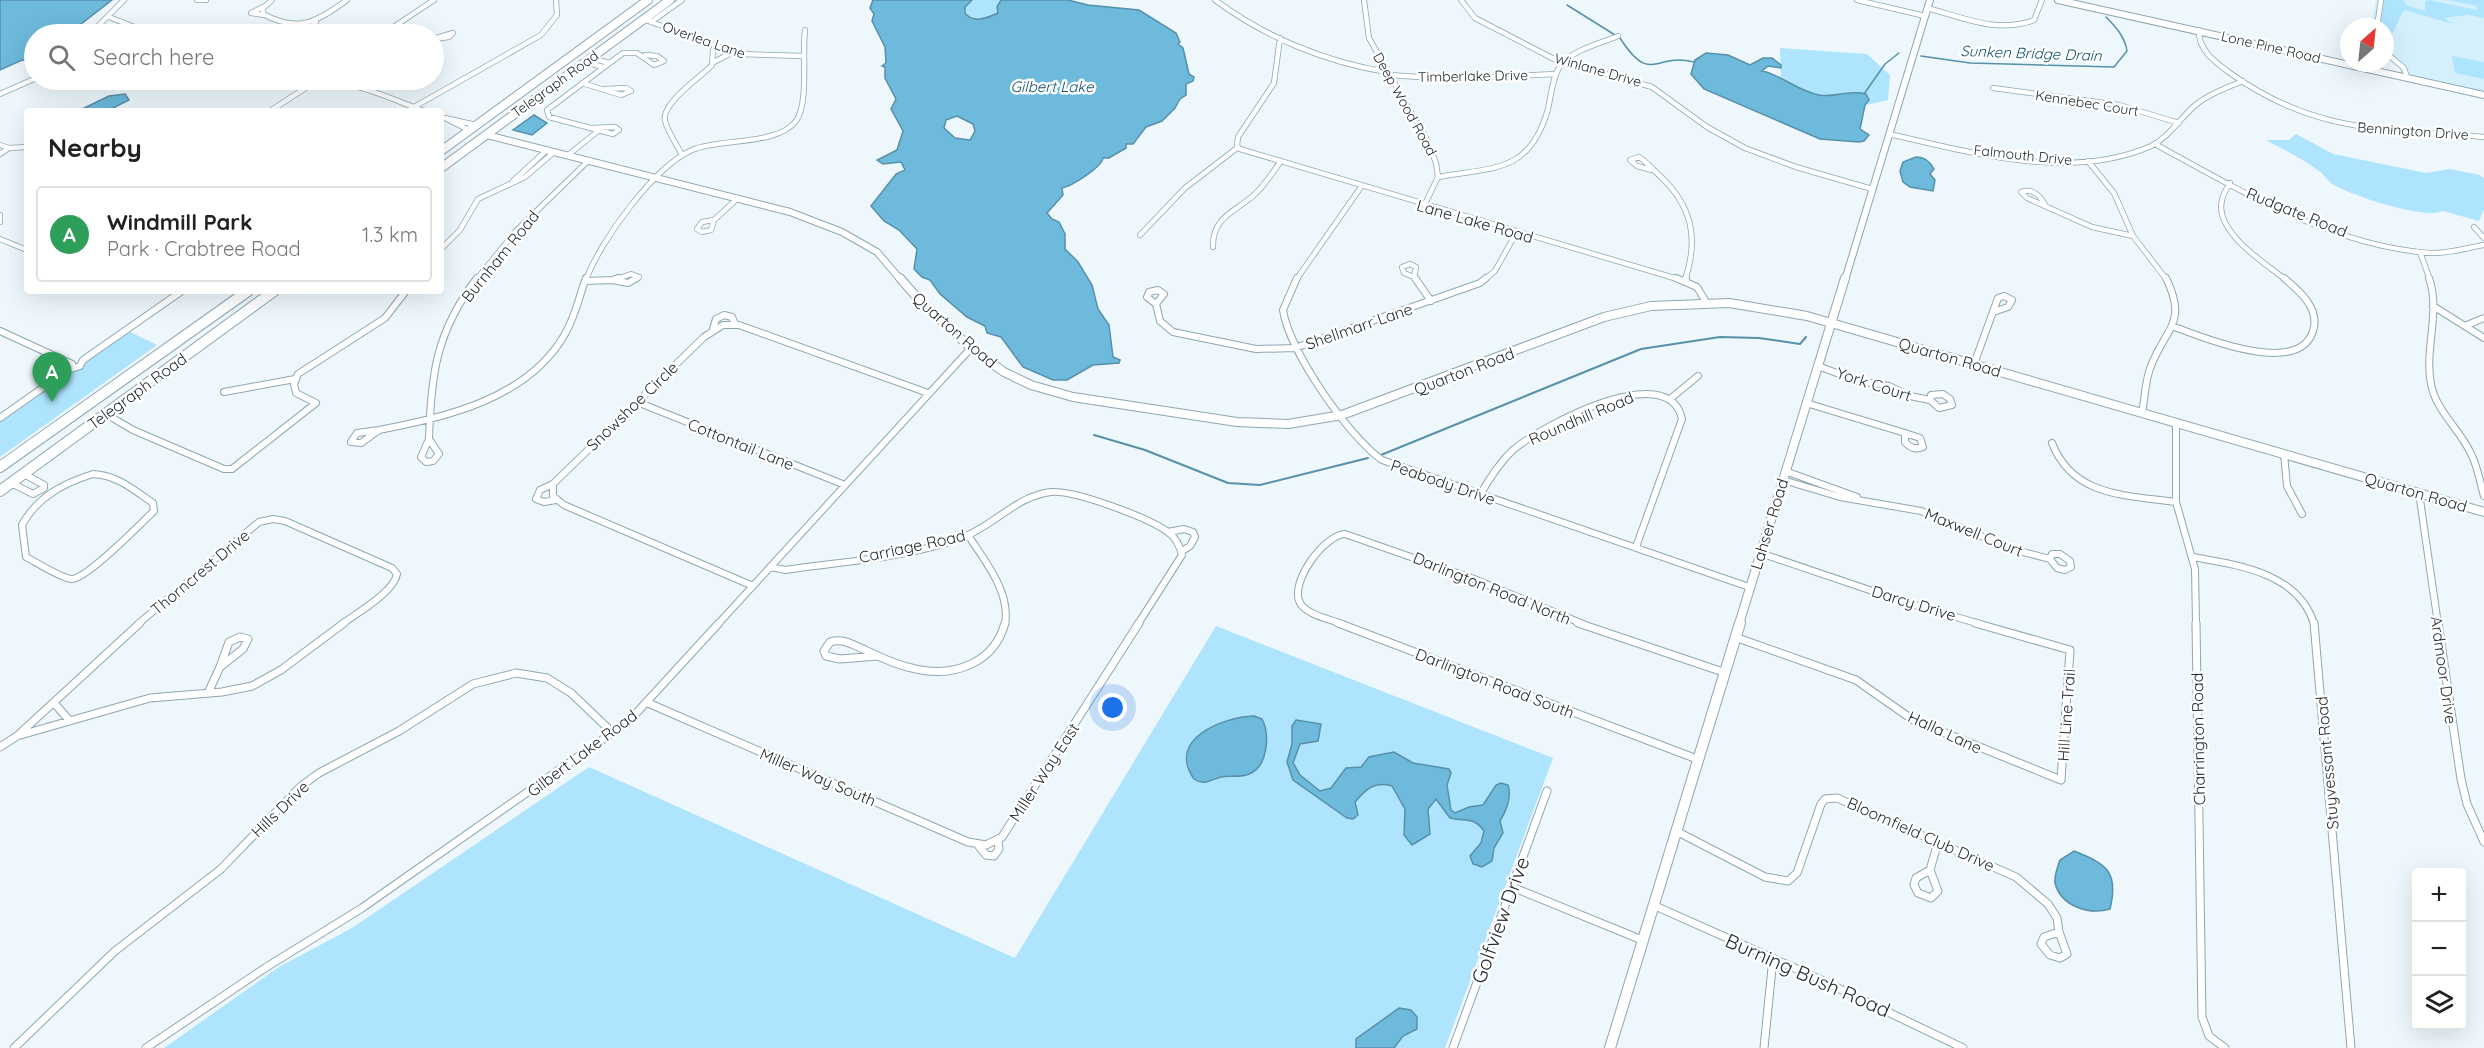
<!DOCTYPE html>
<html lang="en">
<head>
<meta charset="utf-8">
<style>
  body { margin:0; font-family:Quicksand,sans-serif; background:#f2f2f2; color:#222 }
  .controls { position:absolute; right:18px; bottom:18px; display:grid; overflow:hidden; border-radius:6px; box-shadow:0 6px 24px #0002 }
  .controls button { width:54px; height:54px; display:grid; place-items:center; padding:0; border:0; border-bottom:2px solid #e0e0e0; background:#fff; color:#222; font:30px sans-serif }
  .compass { position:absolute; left:2340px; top:18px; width:54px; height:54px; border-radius:50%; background:#fff; box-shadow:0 6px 24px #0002; rotate:27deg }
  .you { position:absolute; left:1113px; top:708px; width:21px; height:21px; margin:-15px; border:4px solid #fff; border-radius:50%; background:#1a73e8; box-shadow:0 0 0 9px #1a73e833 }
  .badge { display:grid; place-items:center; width:39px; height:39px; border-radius:50%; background:#db2777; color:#fff; font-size:20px; font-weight:700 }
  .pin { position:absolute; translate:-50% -50px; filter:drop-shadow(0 2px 3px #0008) }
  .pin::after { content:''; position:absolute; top:32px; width:21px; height:18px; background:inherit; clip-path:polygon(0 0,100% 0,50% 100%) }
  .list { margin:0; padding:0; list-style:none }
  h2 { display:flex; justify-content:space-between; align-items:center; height:78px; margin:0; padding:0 24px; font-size:26px }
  h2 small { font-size:20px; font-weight:400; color:#767676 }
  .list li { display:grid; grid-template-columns:39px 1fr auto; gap:18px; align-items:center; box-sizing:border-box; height:96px; margin:0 12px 12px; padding:0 12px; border:2px solid #e0e0e0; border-radius:6px }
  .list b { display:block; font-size:22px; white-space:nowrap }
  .list p { margin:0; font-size:20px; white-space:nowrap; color:#767676 }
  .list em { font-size:20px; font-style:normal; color:#767676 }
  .icon { flex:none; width:33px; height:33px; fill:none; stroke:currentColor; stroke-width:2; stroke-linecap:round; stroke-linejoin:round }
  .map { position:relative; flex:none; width:2484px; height:1048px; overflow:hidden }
  .search { position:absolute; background:#fff; box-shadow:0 6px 24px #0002; left:24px; top:24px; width:420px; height:66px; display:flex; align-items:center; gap:15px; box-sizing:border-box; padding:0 21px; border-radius:33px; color:#767676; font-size:22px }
  .panel { position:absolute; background:#fff; box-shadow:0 6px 24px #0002; left:24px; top:108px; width:420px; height:186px; border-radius:6px }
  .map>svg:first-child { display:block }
  .built { fill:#d5f0fd }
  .green { fill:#aee4fd }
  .water { fill:#6dbadc; stroke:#5790a9; stroke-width:1.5; fill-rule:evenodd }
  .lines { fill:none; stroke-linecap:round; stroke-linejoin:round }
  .stream-far1 { stroke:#5790a9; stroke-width:1.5 }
  .stream { stroke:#5790a9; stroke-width:2 }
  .street-far2-casing { stroke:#8fa7b2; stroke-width:6 }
  .street-far1-casing { stroke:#8fa7b2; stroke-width:8 }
  .street-casing { stroke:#8fa7b2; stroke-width:9 }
  .secondary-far2-casing { stroke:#8fa7b2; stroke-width:8 }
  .secondary-far1-casing { stroke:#8fa7b2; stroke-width:10 }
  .secondary-casing { stroke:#8fa7b2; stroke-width:12 }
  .highway-far1-casing { stroke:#8fa7b2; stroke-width:10 }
  .highway-casing { stroke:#8fa7b2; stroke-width:12 }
  .street-far2 { stroke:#fff; stroke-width:4.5 }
  .street-far1 { stroke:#fff; stroke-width:6 }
  .street { stroke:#fff; stroke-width:7 }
  .secondary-far2 { stroke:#fff; stroke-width:6 }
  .secondary-far1 { stroke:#fff; stroke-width:8 }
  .secondary { stroke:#fff; stroke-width:10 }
  .highway-far1 { stroke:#fff; stroke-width:8 }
  .highway { stroke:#fff; stroke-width:10 }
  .labels { text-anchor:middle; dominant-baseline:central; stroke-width:5; stroke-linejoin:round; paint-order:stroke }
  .far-street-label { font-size:14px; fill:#232d31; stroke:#fff }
  .far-water-label { font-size:15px; font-style:italic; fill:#115168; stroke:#fff }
  .street-label { font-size:16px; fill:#232d31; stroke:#fff }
  .near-street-label { font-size:20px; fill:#232d31; stroke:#fff }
</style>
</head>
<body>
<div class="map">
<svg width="2484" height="1048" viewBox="0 0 2484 1048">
  <rect width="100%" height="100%" fill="#edf7fc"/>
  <!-- built -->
  <path class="built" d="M2376 0H2484V98L2401 79 2400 68 2385 56V27H2371Z"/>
  <!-- green -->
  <path class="green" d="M959 0H1030L978 30 951 7Z
    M2384 0H2404L2406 5 2425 11V2L2429 0 2477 10V6L2448 0H2484V18L2468 15 2444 18 2453 24 2404 10 2390 38H2385V27H2381Z
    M1780 48 1867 54 1890 75 1888 100 1852 108 1777 88 1781 76Z
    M2452 56 2484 62V79L2455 73Z
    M2296 134 2333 154 2426 173 2450 169 2480 175 2484 178V209L2479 221 2443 211C2423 220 2351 195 2332 184 2327 180 2324 174 2319 171 2303 159 2284 150 2266 140H2289Z
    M128 331 157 345 0 457V420L78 369Z
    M1216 626 1553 758 1445 1048H164L279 967 352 928 589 767 1015 958Z"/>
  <!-- water -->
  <path class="water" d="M0 0H112L68 34H34V61L22 60 0 70Z
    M873 0H972L965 7V13C973 24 987 18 998 13L997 7 1001 0H1068L1088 5 1139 10 1176 33 1180 42 1178 44 1183 48 1189 74 1194 77 1193 81 1186 84V95L1180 99 1175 108 1162 121 1146 127 1133 144H1126V148L1109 158H1103C1102 167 1072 186 1062 188L1063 195 1047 213 1052 219 1059 222 1065 234V249L1078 262 1092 285 1098 309 1109 325 1113 357 1120 360 1119 363 1093 365 1067 380H1053L1023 367 1001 337 987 333 985 326 967 317 940 294 930 280 922 277 914 269 917 249 899 230 884 221 871 206 896 174 905 170 901 162 883 164 877 160 897 150 903 131 891 109 896 99 885 78V67L882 66 886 63 885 47 872 21 874 14 870 8ZM957 116 973 124 975 131 970 140 955 138 944 128 946 120Z
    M1706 53 1728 55 1750 65 1763 58H1772L1781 65V68L1768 66 1762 71C1780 74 1797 91 1819 95 1835 98 1851 89 1866 94L1869 100 1865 105 1860 129 1869 135 1864 141 1859 142 1820 139 1704 89 1691 74 1695 60Z
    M125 94 129 100 107 111H78L109 96Z
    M534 115 547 123 532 135 513 130Z
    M1916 157C1924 157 1930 161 1934 169L1930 174 1935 180 1933 191 1910 187 1903 182 1900 171 1903 162Z
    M1254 716 1262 719C1270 734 1268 767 1249 774 1241 778 1230 775 1221 777 1210 780 1204 786 1194 779 1166 739 1223 717 1254 716Z
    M1296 720 1321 724 1318 741 1300 744 1293 763 1300 775 1320 791 1331 788 1346 768 1361 767 1369 757 1394 752 1413 763 1449 769 1451 773 1447 785 1451 810 1455 813 1469 807 1483 805 1496 785 1501 783 1508 785C1512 797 1506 811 1500 821L1503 833 1494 848 1492 861 1482 867 1473 864 1470 856 1481 843 1484 831C1474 816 1464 822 1450 818L1436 799 1428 809 1430 834 1412 845 1404 835 1405 809 1392 786C1374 781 1366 789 1355 802L1358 815 1353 819 1347 818 1293 780 1287 762 1292 744V726Z
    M2074 851C2107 864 2119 872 2110 909 2090 915 2061 907 2055 883 2054 876 2058 866 2060 860Z
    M1399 1008 1411 1010 1417 1017V1029L1403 1036 1394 1048H1356V1039Z"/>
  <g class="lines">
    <!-- stream-far1 -->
    <path class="stream-far1" d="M1567 5 1615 35
      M1620 38C1651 86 1654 52 1694 62
      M1921 56 1970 63 2114 67 2127 51C2125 37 2116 27 2106 17
      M1864 94 1885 64 1899 53"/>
    <!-- stream -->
    <path class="stream" d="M1094 435 1145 450 1228 483 1260 485 1368 458
      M1381 455 1641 349 1720 337 1759 338 1800 344 1806 337"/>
    <defs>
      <path id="street-far2" d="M197 0H206
        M272 0 263 8V14C298 33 317 22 347 0
        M1215 0C1265 37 1325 62 1387 72
        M1364 0 1369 38 1428 142 1436 163 1438 177 1424 206
        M1461 0 1475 18 1554 59 1652 87 1707 127 1745 148 1796 167 1872 189
        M1857 0 1925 16
        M1927 8C1962 17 1998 34 2034 20L2042 0
        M264 15 251 13 265 6
        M109 17 137 28 143 34
        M643 19 739 54 802 56
        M651 22 682 0
        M297 25 300 30 307 31 316 22
        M2377 27 2381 0
        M2199 30C2198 50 2215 62 2230 73 2315 134 2385 129 2484 137
        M90 34 124 0
        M383 34 434 0
        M1280 38 1274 83 1238 137 1237 146 1240 149 1681 280
        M434 39 449 37 453 33 436 38
        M2385 52 2404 68 2407 77
        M591 58 609 63
        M585 62 603 67
        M714 62 733 52
        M1389 75 1450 79 1556 74
        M82 80 94 85
        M227 80 231 81
        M582 83 621 95 631 91 626 88 605 89
        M313 84C351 78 388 98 424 111
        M1993 88 2119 105 2179 123
        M0 94 34 79
        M414 107 541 35 557 15 556 0
        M270 111 315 82
        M592 128 615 127 619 130 613 134 549 117 547 110 623 53H637L654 65 664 61 657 56 645 55
        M469 130 445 118 476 125
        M1889 134C1970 152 2070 182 2151 146 2170 137 2181 116 2198 103 2211 93 2228 87 2243 81
        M2155 144C2239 190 2332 246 2430 253 2448 254 2466 248 2484 245
        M0 145 9 148 0 154
        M9 148 27 147
        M568 155 598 131
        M682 155C677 145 668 132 665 121 661 103 701 77 712 65L713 50 716 46
        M2088 161 2114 193 2133 236 2167 280
        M1652 170 1637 166 1630 160 1639 157C1647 162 1653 170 1660 176 1692 206 1699 238 1685 280
        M1438 177C1495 167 1530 173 1548 109 1551 96 1553 74 1561 65 1572 50 1602 43 1618 36
        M513 181 547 150
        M2230 183C2227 188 2223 194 2222 200 2214 232 2265 263 2286 280
        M2045 205C2040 195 2032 188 2021 192L2027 198 2092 227 2133 236
        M0 215V222
        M714 220 711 230 702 232 697 229 702 222Z
        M714 220 738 198
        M2474 227 2484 238
        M1140 235 1185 188 1237 148
        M0 239 27 250
        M1213 247C1212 217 1235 212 1254 195 1265 185 1273 172 1281 161
        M441 249 460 230 478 199 525 177 554 152
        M2420 252 2430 280
        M1410 264 1416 267 1414 277 1404 273 1402 267Z
        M1414 277 1416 280
        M476 280 516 231 589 160
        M586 280C600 241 654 167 692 150 720 138 777 146 796 121 809 104 802 52 805 30
        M614 280 631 274 639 277 634 280
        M1296 280 1361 187
        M1484 280 1495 271 1516 233"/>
      <path id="street-far1" d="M1297 278 1283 310C1289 351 1348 436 1382 460L1749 587
        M1415 278 1431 301
        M1676 278 1697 287 1706 302
        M2429 278C2441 312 2424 349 2431 384 2436 412 2462 431 2472 456 2478 468 2480 483 2484 496
        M613 280 628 283 637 278
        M613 280 618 278
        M585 281 613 280
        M1685 281 1686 278
        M1158 290 1164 294 1156 304 1147 297 1149 292Z
        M1156 304 1160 321 1173 332 1256 349 1295 348 1480 283 1486 278
        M2433 306 2484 338
        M2467 325 2484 318
        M2172 326C2201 337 2304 380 2314 327 2318 306 2298 290 2284 278
        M713 329 716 319 724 315 732 317 735 324
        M0 331 72 364
        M1974 364 1998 298 2004 296 2012 300 2008 307 1996 311
        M1818 366 1858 381 1889 386 1910 396 1930 400
        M224 392 295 379
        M1943 394 1950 399 1952 405 1939 408 1930 400 1931 395Z
        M1670 399 1698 376
        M637 402 845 485
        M1806 403 1905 433
        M2142 413C2145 398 2145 380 2151 366 2166 327 2188 323 2166 278
        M106 414 133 430 224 469H232L316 403 296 393 294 384 298 374 385 318 406 291
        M0 418 68 370 80 366 83 360 182 291
        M2176 423V502L2195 569 2196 624
        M379 430C446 417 528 399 565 334 575 317 579 297 586 278
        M379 430 361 443 351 442 357 433Z
        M1905 433 1920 438 1923 447C1916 450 1910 448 1905 442Z
        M429 439C431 374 436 332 477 278
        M429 439 439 454 433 461 426 462 421 457Z
        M2052 443C2073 497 2126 495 2176 502
        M2284 454 2287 486 2302 514
        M1785 471 1857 497
        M93 474C117 475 134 490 153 503L154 511C140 524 88 578 72 579 62 579 36 562 26 557L22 525C37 497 64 483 93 474Z
        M1783 480 1840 497 1921 511 2012 549 2050 559
        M11 483 33 494 44 488V485L24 474
        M553 484 540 490 536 499 544 502 556 500
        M2419 493 2438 624
        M1480 495C1489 479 1499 463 1513 450 1540 427 1669 357 1682 419L1636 547
        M1168 532 1184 529 1193 532 1195 537 1190 546 1182 551
        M968 535C984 560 1011 592 1005 624
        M1760 553 1908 603 1980 624
        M2052 554H2060L2070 561 2071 567 2065 570 2057 568 2050 559Z
        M2193 557C2238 565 2299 573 2314 624
        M770 567 786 570C846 561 910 558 966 536 995 524 1019 495 1051 492 1075 490 1149 518 1168 532 1176 538 1180 546 1182 555L1138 624
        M753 586 564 505 553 496V484L704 337 723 325H739L928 393
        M138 624 259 522 273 519 285 521 392 568 397 574C394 592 357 613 342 624
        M718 624 971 348
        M1342 624C1330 619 1307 615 1300 603 1289 583 1324 535 1345 534L1474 579 1583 624"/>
      <path id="street" d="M1338 623 1697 759
        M1578 623 1723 672
        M2196 623 2202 1017 2209 1036 2225 1048
        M2314 623 2351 1048
        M2438 623 2461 779 2467 804 2484 842
        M240 637 248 639 243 649 220 667 229 642Z
        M1735 637 1856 680 1913 720 2061 780 2070 650 1975 623
        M878 656 840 659 826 656 824 651 830 642C844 638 853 645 865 650 897 666 937 681 971 664 989 656 1000 641 1005 623
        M208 693 220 667
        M54 703 70 721
        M648 703 968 842 986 845 1002 837 1139 623
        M17 736 140 623
        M17 736 150 698 222 692 252 686 281 670 344 623
        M0 747 17 736
        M1676 831 1765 877 1788 881 1797 873 1821 804 1825 799 1837 798 2016 877 2048 904 2057 918 2059 932
        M978 845 986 855 994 856 999 849 998 841
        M1930 870 1938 891 1931 898 1918 893 1914 885 1916 878Z
        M1930 870 1938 842
        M1512 887 1642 940
        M1653 905 1817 978 1963 1048
        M2059 932 2067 954 2060 958 2050 955 2041 944 2044 937Z
        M14 1048 115 951 221 869 300 787 319 773 399 731 473 684 516 673 547 678 571 693 613 733
        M146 1048 265 968 362 908 629 721 719 623
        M1453 1048 1547 791
        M1764 1048 1773 958"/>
      <path id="secondary-far2" d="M2058 0 2484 95
        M487 135 790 212 842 232 877 252 901 280
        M1845 280 1930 0"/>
      <path id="secondary-far1" d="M900 278 920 301 971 348 1004 372 1031 385 1073 397 1237 422 1288 424 1342 415 1604 317 1651 306 1729 303 1807 316 2484 512
        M1739 624 1845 278"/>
      <path id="secondary" d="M1610 1048 1740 623"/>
      <path id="highway-far1" d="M441 151 648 0
        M441 168 670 0"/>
      <path id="highway" d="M0 467 248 291
        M0 491 274 291"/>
    </defs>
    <!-- street-far2 casing -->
    <use href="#street-far2" class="street-far2-casing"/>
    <!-- street-far1 casing -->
    <use href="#street-far1" class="street-far1-casing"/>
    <!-- street casing -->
    <use href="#street" class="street-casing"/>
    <!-- secondary-far2 casing -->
    <use href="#secondary-far2" class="secondary-far2-casing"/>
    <!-- secondary-far1 casing -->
    <use href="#secondary-far1" class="secondary-far1-casing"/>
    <!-- secondary casing -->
    <use href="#secondary" class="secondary-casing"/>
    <!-- highway-far1 casing -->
    <use href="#highway-far1" class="highway-far1-casing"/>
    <!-- highway casing -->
    <use href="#highway" class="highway-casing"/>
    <!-- street-far2 -->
    <use href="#street-far2" class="street-far2"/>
    <!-- street-far1 -->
    <use href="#street-far1" class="street-far1"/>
    <!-- street -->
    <use href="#street" class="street"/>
    <!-- secondary-far2 -->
    <use href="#secondary-far2" class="secondary-far2"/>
    <!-- secondary-far1 -->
    <use href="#secondary-far1" class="secondary-far1"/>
    <!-- secondary -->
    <use href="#secondary" class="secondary"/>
    <!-- highway-far1 -->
    <use href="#highway-far1" class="highway-far1"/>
    <!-- highway -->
    <use href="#highway" class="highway"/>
  </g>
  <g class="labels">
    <!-- far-street labels -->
    <g class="far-street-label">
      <text transform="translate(704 40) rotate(19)">Overlea Lane</text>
      <text transform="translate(2271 47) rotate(13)">Lone Pine Road</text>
      <text transform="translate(1598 70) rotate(16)">Winlane Drive</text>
      <text transform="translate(1473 76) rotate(-1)">Timberlake Drive</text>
      <text transform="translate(555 84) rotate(-36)">Telegraph Road</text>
      <text transform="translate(2087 103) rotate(9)">Kennebec Court</text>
      <text transform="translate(1405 104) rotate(61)">Deep Wood Road</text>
      <text transform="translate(2413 131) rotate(4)">Bennington Drive</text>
      <text transform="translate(2023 155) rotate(6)">Falmouth Drive</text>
    </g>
    <!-- far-water labels -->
    <g class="far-water-label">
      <text transform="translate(2031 53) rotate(2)">Sunken Bridge Drain</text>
      <text x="1052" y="86">Gilbert Lake</text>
    </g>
    <!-- street labels -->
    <g class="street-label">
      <text transform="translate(2297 212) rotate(22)">Rudgate Road</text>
      <text transform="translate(1475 221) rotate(16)">Lane Lake Road</text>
      <text transform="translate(500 256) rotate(-51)">Burnham Road</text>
      <text transform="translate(1359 326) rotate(-19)">Shellmarr Lane</text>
      <text transform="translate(955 330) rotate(41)">Quarton Road</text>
      <text transform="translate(1950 357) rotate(16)">Quarton Road</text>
      <text transform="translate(1464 371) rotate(-21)">Quarton Road</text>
      <text transform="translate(1874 384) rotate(18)">York Court</text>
      <text transform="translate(137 391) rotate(-36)">Telegraph Road</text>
      <text transform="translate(632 406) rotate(-44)">Snowshoe Circle</text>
      <text transform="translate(1581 418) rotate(-23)">Roundhill Road</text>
      <text transform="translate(741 444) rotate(22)">Cottontail Lane</text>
      <text transform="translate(1443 482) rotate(19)">Peabody Drive</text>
      <text transform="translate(2416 492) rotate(16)">Quarton Road</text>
      <text transform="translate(1769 524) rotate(-73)">Lahser Road</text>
      <text transform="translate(1974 532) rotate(22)">Maxwell Court</text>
      <text transform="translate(912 546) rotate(-12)">Carriage Road</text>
      <text transform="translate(200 572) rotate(-40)">Thorncrest Drive</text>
      <text transform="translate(1492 588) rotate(22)">Darlington Road North</text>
      <text transform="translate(1914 603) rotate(17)">Darcy Drive</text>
      <text transform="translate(2444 670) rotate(82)">Ardmoor Drive</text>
      <text transform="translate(1495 683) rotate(21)">Darlington Road South</text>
      <text transform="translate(2066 715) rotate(-86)">Hill Line Trail</text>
      <text transform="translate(1945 732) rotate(25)">Halla Lane</text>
      <text transform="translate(2198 739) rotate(-91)">Charrington Road</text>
      <text transform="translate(582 753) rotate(-37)">Gilbert Lake Road</text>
      <text transform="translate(2327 763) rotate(-95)">Stuyvessant Road</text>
      <text transform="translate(1044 772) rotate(-57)">Miller Way East</text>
      <text transform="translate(818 777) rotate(23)">Miller Way South</text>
      <text transform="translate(280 809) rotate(-44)">Hills Drive</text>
      <text transform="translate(1921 834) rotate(24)">Bloomfield Club Drive</text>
    </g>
    <!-- near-street labels -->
    <g class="near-street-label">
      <text transform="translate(1500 920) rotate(-70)">Golfview Drive</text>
      <text transform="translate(1808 975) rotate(24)">Burning Bush Road</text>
    </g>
  </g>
</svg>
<div class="controls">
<button>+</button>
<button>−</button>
<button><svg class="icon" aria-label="layers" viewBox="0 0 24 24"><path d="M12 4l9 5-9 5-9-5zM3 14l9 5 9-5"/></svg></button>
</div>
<svg class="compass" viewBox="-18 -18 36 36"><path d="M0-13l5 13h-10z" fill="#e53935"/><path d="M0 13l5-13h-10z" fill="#767676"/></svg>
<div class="you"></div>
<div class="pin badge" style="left:52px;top:402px;background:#2e9e5b">A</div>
<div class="search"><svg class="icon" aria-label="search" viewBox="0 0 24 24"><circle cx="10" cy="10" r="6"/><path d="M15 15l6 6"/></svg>Search here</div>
<section class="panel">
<h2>Nearby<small></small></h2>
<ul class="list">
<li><span class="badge" style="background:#2e9e5b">A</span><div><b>Windmill Park</b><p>Park · Crabtree Road</p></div><em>1.3 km</em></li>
</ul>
</section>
</div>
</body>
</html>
